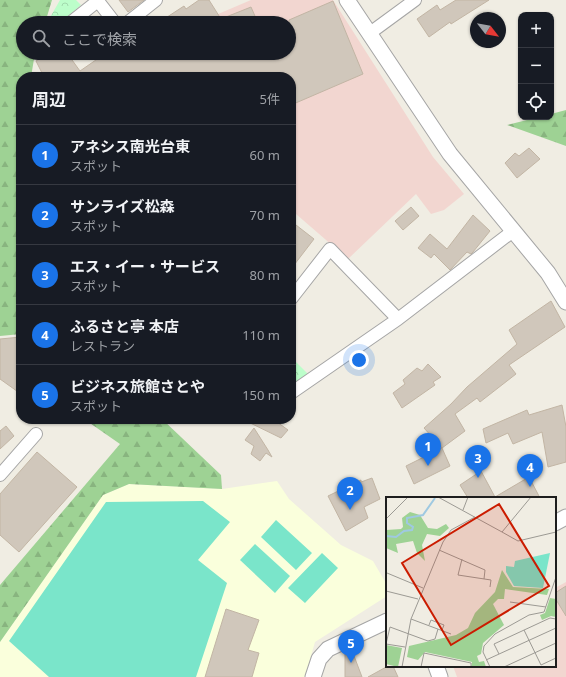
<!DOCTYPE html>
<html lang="ja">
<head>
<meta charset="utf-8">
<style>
  body { margin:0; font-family:"Noto Sans","Noto Sans JP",sans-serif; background:#242831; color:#f1f3f6 }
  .controls { position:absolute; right:12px; top:12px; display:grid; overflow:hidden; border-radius:8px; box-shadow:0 1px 3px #0004 }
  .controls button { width:36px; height:36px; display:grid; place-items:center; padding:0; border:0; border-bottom:1px solid #363941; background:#171b24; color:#f1f3f6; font:20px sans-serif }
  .compass { position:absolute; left:470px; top:12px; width:36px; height:36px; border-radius:50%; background:#171b24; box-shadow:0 1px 3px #0004; rotate:121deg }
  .you { position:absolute; left:359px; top:360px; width:14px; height:14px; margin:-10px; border:3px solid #fff; border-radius:50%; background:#1a73e8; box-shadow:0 0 0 6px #1a73e833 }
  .badge { display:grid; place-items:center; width:26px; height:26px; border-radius:50%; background:#1a73e8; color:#fff; font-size:13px; font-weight:700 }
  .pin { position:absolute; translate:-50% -33px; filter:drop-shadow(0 1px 2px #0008) }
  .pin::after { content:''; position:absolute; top:21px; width:14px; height:12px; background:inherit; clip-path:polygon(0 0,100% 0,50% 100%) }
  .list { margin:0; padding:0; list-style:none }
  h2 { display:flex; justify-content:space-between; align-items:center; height:52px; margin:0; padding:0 16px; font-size:17px }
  h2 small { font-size:13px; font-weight:400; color:#9ea1a6 }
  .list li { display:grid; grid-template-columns:26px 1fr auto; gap:12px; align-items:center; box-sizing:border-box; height:60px; padding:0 16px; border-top:1px solid #363941 }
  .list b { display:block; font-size:15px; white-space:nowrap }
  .list p { margin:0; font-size:13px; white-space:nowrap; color:#9ea1a6 }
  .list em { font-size:13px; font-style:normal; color:#9ea1a6 }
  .icon { flex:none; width:22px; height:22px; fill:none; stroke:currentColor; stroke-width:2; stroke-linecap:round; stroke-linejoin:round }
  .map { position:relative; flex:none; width:566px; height:677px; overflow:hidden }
  .search { position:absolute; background:#171b24; box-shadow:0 1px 3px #0004; left:16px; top:16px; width:280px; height:44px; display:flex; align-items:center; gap:10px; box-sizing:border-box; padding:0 14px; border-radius:22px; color:#9ea1a6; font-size:15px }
  .panel { position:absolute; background:#171b24; box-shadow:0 1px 3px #0004; left:16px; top:72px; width:280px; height:352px; border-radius:16px }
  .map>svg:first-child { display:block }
  .commercial { fill:#f2d6d0 }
  .education { fill:#faffdc }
  .forest { fill:url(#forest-firs) }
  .park { fill:url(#park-crowns) }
  .pitch { fill:#7ae5ca }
  .building { fill:#d0c7bb; stroke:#c2b5a4 }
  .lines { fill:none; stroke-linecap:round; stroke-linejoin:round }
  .minor-casing { stroke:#a5a5a5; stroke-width:14 }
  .tertiary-casing { stroke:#a5a5a5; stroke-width:17 }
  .minor { stroke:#fff; stroke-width:12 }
  .tertiary { stroke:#fff; stroke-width:15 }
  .inset-river { fill:none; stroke:#9fc9e1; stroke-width:2 }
  .inset-road { fill:none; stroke:#9c9a94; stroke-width:1 }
  .view { fill:#cb1c00; fill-opacity:0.15; stroke:#cb1c00; stroke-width:2 }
  .inset-edge { fill:none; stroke:#1e1e1e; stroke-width:2 }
</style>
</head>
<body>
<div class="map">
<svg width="566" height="677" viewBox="0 0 566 677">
  <defs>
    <pattern id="forest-firs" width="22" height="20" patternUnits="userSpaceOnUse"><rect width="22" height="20" fill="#9ed294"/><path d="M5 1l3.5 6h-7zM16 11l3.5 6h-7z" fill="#88b47f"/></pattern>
    <pattern id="park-crowns" width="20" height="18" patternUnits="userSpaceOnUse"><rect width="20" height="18" fill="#bcfeca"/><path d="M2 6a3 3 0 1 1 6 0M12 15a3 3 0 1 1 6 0" fill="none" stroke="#a1d9ad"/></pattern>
  </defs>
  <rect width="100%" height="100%" fill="#f0ede3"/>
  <!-- commercial -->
  <path class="commercial" d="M251 0H333L433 157 464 194 444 210 431 214 416 194 348 259 296 214 291 220V77H74L289 53V23H197Z
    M566 582V677H457L453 666H555V588Z"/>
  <!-- education -->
  <path class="education" d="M277 481 289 499 341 545 373 561 387 585V596L315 642 305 677H0V642L103 495 129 484 222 489Z"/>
  <!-- forest -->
  <path class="forest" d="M0 0H52L45 23H23V53H35L31 77H21V334L0 336Z
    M566 110V146L507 125 539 117H551V114Z
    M84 419H162L221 475 222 489 129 484 103 495 0 642V585L120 444Z"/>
  <!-- park -->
  <path class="park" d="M60 0H76L81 5 60 23H50L48 21Z
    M291 357 308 374 291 386Z"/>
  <!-- pitch -->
  <path class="pitch" d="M203 501 230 522 198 560 227 583 196 677H49L9 641 106 502Z
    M276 520 312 553 296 570 261 537Z
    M255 544 290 576 275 593 240 560Z
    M322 553 338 568 305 603 288 588Z"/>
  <!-- building -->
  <path class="building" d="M119 0H144L128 12Z
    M199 0H209L221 19 251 7 258 23H158L184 6 186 9Z
    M456 0H489L451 24 450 22 429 37 417 19 437 5 440 10Z
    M333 1 363 74 291 105V77H44L36 61 49 53H67L80 71 106 53H289V20Z
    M529 148 540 159 517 178 505 163 515 153 519 156Z
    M411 207 419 216 403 230 395 221Z
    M473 215 490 231 473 252 471 254 467 252 450 270 434 254 431 258 418 248 430 234 447 249Z
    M296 225 314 239 291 269V231Z
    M551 301 565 327 509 365 516 374 480 402 477 398 455 414 465 431 442 448 424 428 451 404 467 387 517 344 509 330Z
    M21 337V394L0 379V339Z
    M428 364 441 377 433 382 435 385 402 408 393 393 405 384 403 380 417 368 422 371Z
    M562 405 566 427V462L548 467 542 432 513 444 508 433 486 443 483 429 527 410 529 415Z
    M242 419H273L288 430 281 438Z
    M6 426 14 436 0 449V431Z
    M254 428 268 450 272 457 266 453 260 461 251 454 254 446 245 440Z
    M442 448 450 466 414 484 406 466Z
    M37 452 77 487 19 552 0 535V494Z
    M481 471 495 497 529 477 540 498H468L460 485Z
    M372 478 380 499 364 507 368 518 346 531 328 496 361 480V482Z
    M566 586V616L555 598V593Z
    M226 609 259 620 248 650 259 653 252 677H205Z
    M351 648 362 677H345V651Z
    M388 666H393L398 677H368Z"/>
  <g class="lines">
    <defs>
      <path id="minor" d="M98 1 115 23
        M70 23 99 0
        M127 23 156 0
        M370 33 415 0
        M291 299 330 249 398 319
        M291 393 398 319 513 231
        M0 475 36 434"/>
      <path id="tertiary" d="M347 0 450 154 548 273 566 302
        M555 523 566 517
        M436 666 440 677
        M313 677 319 659 328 649 387 621"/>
    </defs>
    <!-- minor casing -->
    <use href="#minor" class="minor-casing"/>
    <!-- tertiary casing -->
    <use href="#tertiary" class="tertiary-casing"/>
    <!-- minor -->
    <use href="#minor" class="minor"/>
    <!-- tertiary -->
    <use href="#tertiary" class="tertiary"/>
  </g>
  <!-- overview -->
  <g transform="translate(386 497)">
    <rect width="170" height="170" fill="#f0ede3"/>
    <path d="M24 15 34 18 42 31 51 32 60 27 63 31 54 39 41 37 36 48 39 64 31 56 27 44 10 47 12 56 0 51V33L15 32 17 30 16 21ZM116 73 127 90 163 92 161 98 119 92 118 102H112L107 107 118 128 97 146 95 157 91 159 93 165 98 164 100 170H85L86 165 39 155 32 163 21 160 23 149 70 138 82 131 89 116 109 95ZM164 101 170 102V120L165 119 156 123 154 118 159 116ZM0 148 16 151 12 170 0 167Z" fill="#9ed294"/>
    <path d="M164 56 157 91 128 89 120 75V69L128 70 129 64Z" fill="#7ae5ca"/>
    <path class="inset-river" d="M0 39 10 40 18 34 26 33 27 30 21 26V21L37 18 49 1"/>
    <path class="inset-road" d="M52 0 116 35 145 0M77 13 82 0M0 22 22 0M116 35 132 44 170 35M53 53 99 73 98 82M76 62 72 78 105 83 104 90M1 76 37 91M0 94 32 102M124 105 160 110M25 122 65 137M43 128 45 123 58 128 56 133M138 133 155 168 170 161M0 147 4 130 42 144 49 142 52 132M0 147 19 150M113 157 108 147 164 121 170 122M100 163 170 131M16 170 25 122 57 45 65 33 89 20M35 170 38 156 85 166V170M104 170 97 155 98 149 109 137 143 118 158 115 170 80M118 170 170 146"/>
    <path class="view" d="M113 7 163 89 65 148 16 66Z"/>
    <rect width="170" height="170" class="inset-edge"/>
  </g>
</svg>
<div class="controls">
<button>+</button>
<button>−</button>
<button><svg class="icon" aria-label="locate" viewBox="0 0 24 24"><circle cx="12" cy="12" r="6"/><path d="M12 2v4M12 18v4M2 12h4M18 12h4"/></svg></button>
</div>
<svg class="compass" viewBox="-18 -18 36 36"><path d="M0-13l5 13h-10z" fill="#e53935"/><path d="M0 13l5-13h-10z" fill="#9ea1a6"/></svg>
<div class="you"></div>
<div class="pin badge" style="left:428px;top:466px">1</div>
<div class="pin badge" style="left:350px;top:510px">2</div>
<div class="pin badge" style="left:478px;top:478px">3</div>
<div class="pin badge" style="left:530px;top:487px">4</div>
<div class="pin badge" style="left:351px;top:663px">5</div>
<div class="search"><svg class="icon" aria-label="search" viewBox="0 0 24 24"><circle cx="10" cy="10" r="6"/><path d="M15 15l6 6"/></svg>ここで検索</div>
<section class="panel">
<h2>周辺<small>5件</small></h2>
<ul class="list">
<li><span class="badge">1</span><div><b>アネシス南光台東</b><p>スポット</p></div><em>60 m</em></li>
<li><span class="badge">2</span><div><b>サンライズ松森</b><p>スポット</p></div><em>70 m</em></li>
<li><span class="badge">3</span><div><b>エス・イー・サービス</b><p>スポット</p></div><em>80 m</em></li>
<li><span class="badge">4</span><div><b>ふるさと亭 本店</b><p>レストラン</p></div><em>110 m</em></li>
<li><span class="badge">5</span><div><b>ビジネス旅館さとや</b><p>スポット</p></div><em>150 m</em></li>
</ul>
</section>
</div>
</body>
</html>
